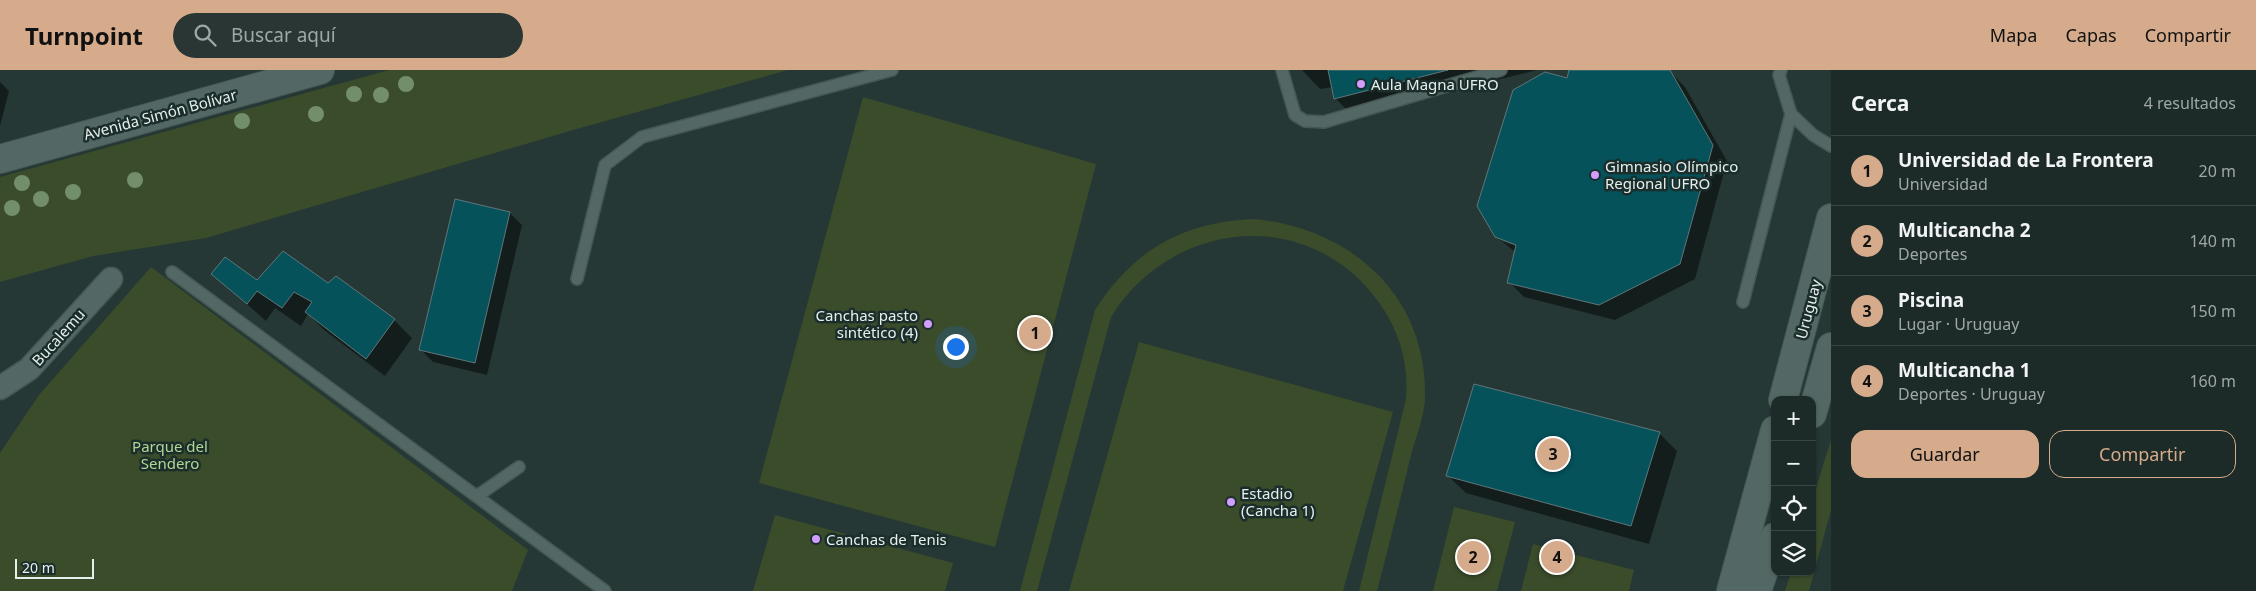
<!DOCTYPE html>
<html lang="es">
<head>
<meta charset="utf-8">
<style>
  body { margin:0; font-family:"Noto Sans",sans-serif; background:#293634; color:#f1f3f6 }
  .controls { position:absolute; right:15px; bottom:15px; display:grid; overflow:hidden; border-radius:10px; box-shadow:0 1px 4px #0004 }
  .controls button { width:45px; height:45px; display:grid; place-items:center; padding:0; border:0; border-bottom:1px solid #3a4645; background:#1c2a28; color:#f1f3f6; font:25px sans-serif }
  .scale { position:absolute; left:15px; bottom:12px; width:79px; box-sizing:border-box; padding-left:5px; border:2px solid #e5f0ee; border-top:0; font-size:14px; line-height:18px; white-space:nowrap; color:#e5f0ee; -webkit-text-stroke:4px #1b2e2b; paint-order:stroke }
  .you { position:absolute; left:955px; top:276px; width:18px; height:18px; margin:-12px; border:4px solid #fff; border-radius:50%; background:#1a73e8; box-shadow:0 0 0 8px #1a73e833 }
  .badge { display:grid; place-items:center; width:32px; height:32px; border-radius:50%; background:#d6ab8b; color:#111; font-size:16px; font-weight:700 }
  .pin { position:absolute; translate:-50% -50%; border:2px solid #fff; box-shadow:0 1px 5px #0006 }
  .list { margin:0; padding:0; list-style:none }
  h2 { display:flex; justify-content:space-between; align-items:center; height:65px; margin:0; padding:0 20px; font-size:21px }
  h2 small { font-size:16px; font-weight:400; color:#a0a7a8 }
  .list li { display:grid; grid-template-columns:32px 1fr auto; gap:15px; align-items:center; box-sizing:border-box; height:70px; padding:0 20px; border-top:1px solid #3a4645 }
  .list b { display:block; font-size:19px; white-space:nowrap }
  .list p { margin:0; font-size:16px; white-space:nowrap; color:#a0a7a8 }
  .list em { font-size:16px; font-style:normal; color:#a0a7a8 }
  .actions { display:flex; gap:10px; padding:15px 20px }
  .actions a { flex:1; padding:11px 0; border:1px solid #d6ab8b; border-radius:15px; text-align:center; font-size:18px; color:#d6ab8b }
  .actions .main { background:#d6ab8b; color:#111 }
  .icon { flex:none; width:28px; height:28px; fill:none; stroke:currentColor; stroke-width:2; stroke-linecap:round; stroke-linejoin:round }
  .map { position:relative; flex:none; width:1831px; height:521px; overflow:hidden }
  header { display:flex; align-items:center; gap:30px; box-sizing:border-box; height:70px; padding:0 25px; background:#d6ab8b; color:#111 }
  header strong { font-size:24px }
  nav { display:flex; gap:28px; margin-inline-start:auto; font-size:18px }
  .search { width:350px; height:45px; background:#293634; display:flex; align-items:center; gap:12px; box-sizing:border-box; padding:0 18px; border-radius:28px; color:#a0a7a8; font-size:19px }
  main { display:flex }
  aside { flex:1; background:#1c2a28 }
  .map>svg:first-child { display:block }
  .green { fill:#3b4c2b }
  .shadow { fill:#0007; fill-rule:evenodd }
  .building { fill:#05525b; stroke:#617679 }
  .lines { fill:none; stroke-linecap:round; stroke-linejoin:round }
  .service-casing { stroke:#455653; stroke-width:14 }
  .minor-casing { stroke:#455653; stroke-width:25 }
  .tertiary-casing { stroke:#455653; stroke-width:30 }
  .secondary-casing { stroke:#455653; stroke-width:30 }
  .service { stroke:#536864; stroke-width:11 }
  .minor { stroke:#536864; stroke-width:22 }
  .tertiary { stroke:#536864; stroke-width:28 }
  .secondary { stroke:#536864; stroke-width:28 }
  .tree { fill:#738f69 }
  .poi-dot { fill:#d19dfe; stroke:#1b2e2b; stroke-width:2 }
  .labels { text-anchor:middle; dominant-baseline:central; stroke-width:5; stroke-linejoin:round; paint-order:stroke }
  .poi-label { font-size:15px; fill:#e5f0ee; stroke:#1b2e2b; text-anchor:start }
  .street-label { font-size:15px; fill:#e5f0ee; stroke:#1b2e2b }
  .park-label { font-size:15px; fill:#b3d794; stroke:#1b2e2b }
</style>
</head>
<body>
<header>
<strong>Turnpoint</strong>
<div class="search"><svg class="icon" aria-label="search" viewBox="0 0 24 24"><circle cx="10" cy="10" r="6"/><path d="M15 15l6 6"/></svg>Buscar aquí</div>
<nav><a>Mapa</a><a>Capas</a><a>Compartir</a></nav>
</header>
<main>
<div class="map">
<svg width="1831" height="521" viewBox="0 0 1831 521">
  <rect width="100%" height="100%" fill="#253835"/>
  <!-- green -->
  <path class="green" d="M389 0H788L573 60 206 168 93 186 0 212V107Z
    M863 27 1096 94 995 477 759 413Z
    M1254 149C1350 158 1427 225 1425 326 1425 345 1416 367 1411 385 1400 430 1389 476 1377 521H1359L1406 329C1409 293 1399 259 1377 230 1307 135 1171 150 1111 247L1037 521H1020L1095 240C1134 179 1184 152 1254 149Z
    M151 197 528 480 512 521H0V383L39 325Z
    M1139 272 1393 342 1343 521H1069Z
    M1831 370V440L1809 521H1785L1791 502H1812V431Z
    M1454 437 1515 452 1497 521H1433Z
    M775 445 953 493 945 521H753Z
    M1533 474 1634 500 1629 521H1521Z"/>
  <!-- shadow -->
  <path class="shadow" d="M1302 0H1537L1353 46 1335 28 1333 17 1320 19Z
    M1570 0 1669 1 1685 17 1727 91 1695 209 1615 250 1524 227 1509 212 1516 183 1496 166ZM1502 168 1523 176 1522 178 1502 171Z
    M0 12 9 21 0 56Z
    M510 143 522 155 487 305 433 292 421 280Z
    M213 204 257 212 328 215 394 250 412 268 385 306 324 260 308 244 301 256 275 238 266 251Z
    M1659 363 1677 381 1649 474 1466 423 1447 405Z"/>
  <!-- building -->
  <path class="building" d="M1328 0H1448L1334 29Z
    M1569 0H1670L1713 75 1680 194 1599 235 1507 213 1516 175 1495 167 1477 136 1513 20 1545 2 1567 8Z
    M455 129 510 142 475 293 419 280Z
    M283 181 328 213 336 206 395 249 366 289 305 242 312 232 294 222 282 238 257 221 247 234 211 204 225 187 257 210Z
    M1474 314 1660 362 1631 456 1446 406Z"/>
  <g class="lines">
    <defs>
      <path id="service" d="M1282 0 1295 45 1305 51 1324 52 1501 0
        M1781 0 1779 5 1791 44 1813 65 1831 76
        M172 202 605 521
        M577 209 605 95 642 67 892 0
        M1743 232 1791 44
        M477 426 519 397"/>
      <path id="minor" d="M0 318 29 299 111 209"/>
      <path id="tertiary" d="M0 89 320 0"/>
      <path id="secondary" d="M1783 330 1831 148
        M1812 344 1831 277
        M1731 521 1775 360
        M1757 521 1775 467"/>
    </defs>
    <!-- service casing -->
    <use href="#service" class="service-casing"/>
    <!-- minor casing -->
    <use href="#minor" class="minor-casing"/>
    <!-- tertiary casing -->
    <use href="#tertiary" class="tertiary-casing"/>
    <!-- secondary casing -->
    <use href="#secondary" class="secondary-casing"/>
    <!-- service -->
    <use href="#service" class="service"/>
    <!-- minor -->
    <use href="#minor" class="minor"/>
    <!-- tertiary -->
    <use href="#tertiary" class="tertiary"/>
    <!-- secondary -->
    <use href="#secondary" class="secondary"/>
  </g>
  <!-- trees -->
  <g class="tree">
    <circle cx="406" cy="14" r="8"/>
    <circle cx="354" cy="24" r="8"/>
    <circle cx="381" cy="25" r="8"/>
    <circle cx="316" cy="44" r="8"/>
    <circle cx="242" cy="51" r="8"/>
    <circle cx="135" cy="110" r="8"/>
    <circle cx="22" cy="113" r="8"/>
    <circle cx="73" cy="122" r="8"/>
    <circle cx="41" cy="129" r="8"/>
    <circle cx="12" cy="138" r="8"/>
  </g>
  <!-- markers -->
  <g class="poi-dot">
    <circle cx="1361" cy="14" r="5"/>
    <circle cx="1595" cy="105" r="5"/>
    <circle cx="928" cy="254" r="5"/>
    <circle cx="1231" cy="432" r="5"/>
    <circle cx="816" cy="469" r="5"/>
  </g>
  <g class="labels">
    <!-- poi labels -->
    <g class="poi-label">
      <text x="1371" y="14">Aula Magna UFRO</text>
      <text x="1605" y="96">Gimnasio Olímpico<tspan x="1605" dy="17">Regional UFRO</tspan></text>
      <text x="918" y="245" text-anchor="end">Canchas pasto<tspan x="918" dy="17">sintético (4)</tspan></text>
      <text x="1241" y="423">Estadio<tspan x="1241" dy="17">(Cancha 1)</tspan></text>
      <text x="826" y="469">Canchas de Tenis</text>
    </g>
    <!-- street labels -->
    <g class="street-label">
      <text transform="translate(160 44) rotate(-15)">Avenida Simón Bolívar</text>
      <text transform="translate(1808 239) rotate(-75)">Uruguay</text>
      <text transform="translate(58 267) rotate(-48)">Bucalemu</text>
    </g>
    <!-- park labels -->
    <g class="park-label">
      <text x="170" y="376">Parque del<tspan x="170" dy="17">Sendero</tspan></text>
    </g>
  </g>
</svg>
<div class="controls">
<button>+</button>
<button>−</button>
<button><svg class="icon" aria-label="locate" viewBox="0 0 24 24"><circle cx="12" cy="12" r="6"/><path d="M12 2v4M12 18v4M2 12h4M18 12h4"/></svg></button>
<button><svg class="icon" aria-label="layers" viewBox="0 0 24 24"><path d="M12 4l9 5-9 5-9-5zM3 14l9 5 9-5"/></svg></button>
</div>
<div class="scale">20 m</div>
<div class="you"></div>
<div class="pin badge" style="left:1035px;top:263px">1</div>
<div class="pin badge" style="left:1473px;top:487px">2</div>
<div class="pin badge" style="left:1553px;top:384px">3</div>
<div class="pin badge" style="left:1557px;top:487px">4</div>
</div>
<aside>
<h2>Cerca<small>4 resultados</small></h2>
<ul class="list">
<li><span class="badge">1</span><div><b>Universidad de La Frontera</b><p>Universidad</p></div><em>20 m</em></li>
<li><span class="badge">2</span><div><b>Multicancha 2</b><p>Deportes</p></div><em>140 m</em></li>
<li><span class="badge">3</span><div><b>Piscina</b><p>Lugar · Uruguay</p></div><em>150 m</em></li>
<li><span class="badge">4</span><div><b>Multicancha 1</b><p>Deportes · Uruguay</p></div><em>160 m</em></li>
</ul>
<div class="actions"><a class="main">Guardar</a><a>Compartir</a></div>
</aside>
</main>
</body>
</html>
